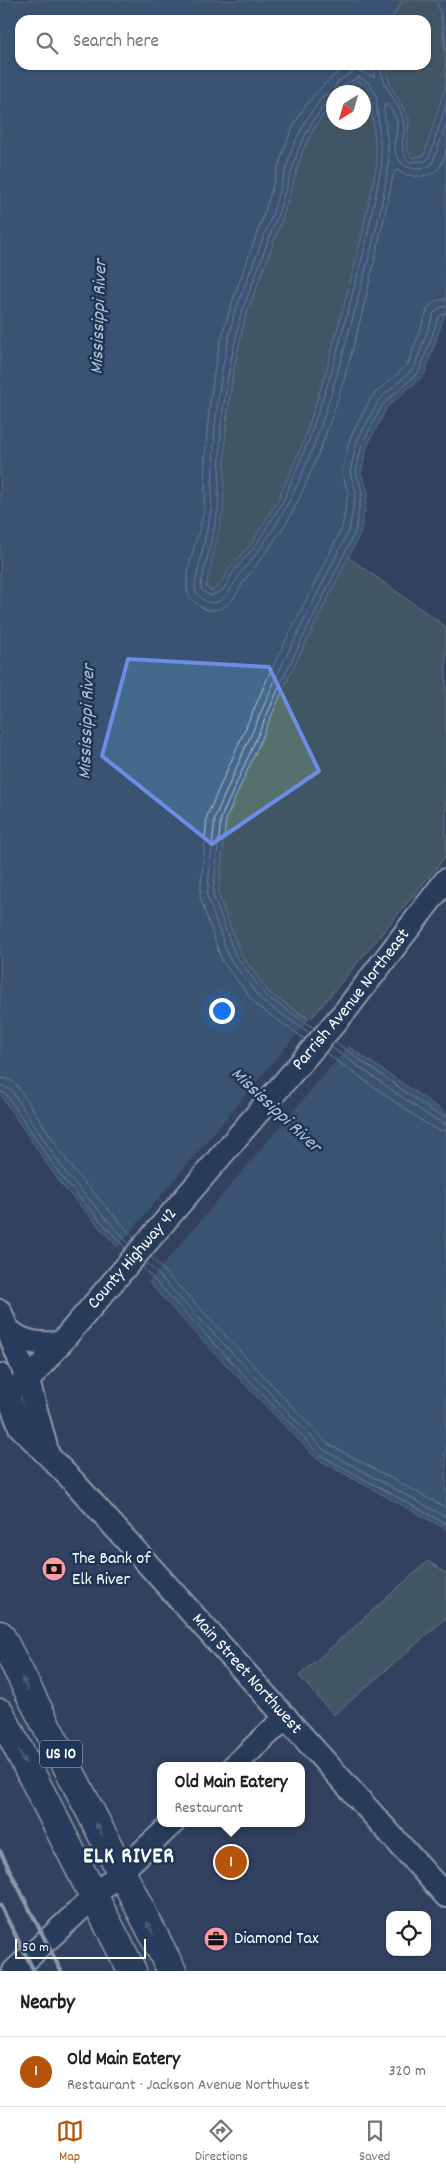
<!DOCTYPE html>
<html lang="en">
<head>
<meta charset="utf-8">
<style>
  body { margin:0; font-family:Dekko,sans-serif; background:#f2f2f2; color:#202124 }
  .controls { position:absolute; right:15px; bottom:15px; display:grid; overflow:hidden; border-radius:10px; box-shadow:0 1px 4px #0004 }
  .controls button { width:45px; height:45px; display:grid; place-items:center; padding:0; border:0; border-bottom:1px solid #e0e0e0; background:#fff; color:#202124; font:25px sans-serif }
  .compass { position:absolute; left:326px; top:85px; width:45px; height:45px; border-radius:50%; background:#fff; box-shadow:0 1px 4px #0004; rotate:217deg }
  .scale { position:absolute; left:15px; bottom:12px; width:131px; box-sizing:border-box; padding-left:5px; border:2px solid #fff; border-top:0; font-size:14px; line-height:18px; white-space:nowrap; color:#fff; -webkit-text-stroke:4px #1d3557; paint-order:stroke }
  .you { position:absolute; left:221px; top:1010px; width:18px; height:18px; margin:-12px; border:4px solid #fff; border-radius:50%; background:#1a73e8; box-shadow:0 0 0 8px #1a73e833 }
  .badge { display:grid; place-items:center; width:32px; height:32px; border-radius:50%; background:#b45309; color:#fff; font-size:16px; font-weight:700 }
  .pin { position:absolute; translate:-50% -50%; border:2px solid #fff; box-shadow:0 1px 5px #0006 }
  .popup { position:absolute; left:157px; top:1762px; width:148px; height:65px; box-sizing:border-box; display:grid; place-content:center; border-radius:10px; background:#fff; filter:drop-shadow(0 1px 4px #0005); font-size:16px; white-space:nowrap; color:#757577 }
  .popup b { font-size:19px; color:#202124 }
  .popup::after { content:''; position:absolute; left:50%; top:100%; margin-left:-10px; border:10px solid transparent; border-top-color:#fff }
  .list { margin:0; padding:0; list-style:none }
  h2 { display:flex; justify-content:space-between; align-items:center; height:65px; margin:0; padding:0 20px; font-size:21px }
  h2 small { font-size:16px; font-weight:400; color:#757577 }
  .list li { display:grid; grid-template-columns:32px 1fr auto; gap:15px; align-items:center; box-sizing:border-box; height:70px; padding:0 20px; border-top:1px solid #e0e0e0 }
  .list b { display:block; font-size:19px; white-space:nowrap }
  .list p { margin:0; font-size:16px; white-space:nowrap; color:#757577 }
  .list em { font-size:16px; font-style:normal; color:#757577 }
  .icon { flex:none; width:28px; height:28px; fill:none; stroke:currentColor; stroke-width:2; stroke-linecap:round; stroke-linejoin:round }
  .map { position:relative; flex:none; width:446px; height:1971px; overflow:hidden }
  .search { position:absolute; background:#fff; box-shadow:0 1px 4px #0004; left:15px; right:15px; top:15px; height:55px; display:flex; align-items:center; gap:12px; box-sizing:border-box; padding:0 18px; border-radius:15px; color:#757577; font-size:19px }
  .sheet { height:135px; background:#fff }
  nav { display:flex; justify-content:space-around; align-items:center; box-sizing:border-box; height:70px; border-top:1px solid #e0e0e0; background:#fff; font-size:14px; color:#757577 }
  nav a { display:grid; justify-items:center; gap:2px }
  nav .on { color:#b45309 }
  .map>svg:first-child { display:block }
  .green { fill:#56706d; stroke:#aab8b6 }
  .water { fill:#44698c; stroke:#8fa5ba; fill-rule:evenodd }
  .pier { fill:#32425f }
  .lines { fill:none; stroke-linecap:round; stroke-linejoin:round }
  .shore { stroke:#b4c3d1; stroke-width:1 }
  .secondary-casing { stroke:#fff; stroke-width:26 }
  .highway-casing { stroke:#fff; stroke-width:31 }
  .secondary { stroke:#1d3557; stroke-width:22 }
  .highway { stroke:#1d3557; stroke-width:28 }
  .rail { stroke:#fff; stroke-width:4 }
  .oneway { fill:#6c7c92 }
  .marked { fill:none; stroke:#6c8ce6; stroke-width:4; stroke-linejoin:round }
  .labels { text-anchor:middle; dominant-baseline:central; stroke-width:5; stroke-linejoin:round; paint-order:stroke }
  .shield { fill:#1d3557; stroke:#bbc2cd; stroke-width:1 }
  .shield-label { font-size:16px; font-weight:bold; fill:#fff }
  .street-label { font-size:18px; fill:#fff; stroke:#1d3557 }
  .poi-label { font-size:18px; fill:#fff; stroke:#1d3557; text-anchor:start }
  .water-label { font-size:19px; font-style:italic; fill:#b4c3d1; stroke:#1d3557 }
  .district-label { font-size:22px; font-weight:bold; letter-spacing:1px; fill:#fff; stroke:#1d3557 }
</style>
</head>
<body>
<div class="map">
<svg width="446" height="1971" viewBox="0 0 446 1971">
  <rect width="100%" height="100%" fill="#32425f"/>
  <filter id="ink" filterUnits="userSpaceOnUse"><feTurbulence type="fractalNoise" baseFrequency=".02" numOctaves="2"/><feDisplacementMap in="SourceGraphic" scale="10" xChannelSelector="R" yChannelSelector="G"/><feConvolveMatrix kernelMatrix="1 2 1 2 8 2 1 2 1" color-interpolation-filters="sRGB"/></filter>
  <g filter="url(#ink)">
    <!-- green -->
    <path class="green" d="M403 0H437C444 27 446 57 446 85 443 109 432 133 424 156L411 158 406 148 409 119 391 87 384 65H426V20H390Z
      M358 81 366 86 371 96 377 164 359 249 326 372 304 441 279 498 252 543 230 568 219 588 211 591 206 587 233 372 245 318 282 219 303 150 316 125 333 101 334 122H364V92H341Z
      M348 557 446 627V856L310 1020 269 993 240 953 218 894 226 819 289 676Z
      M428 1561 446 1573V1618L334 1715 299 1676Z"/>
    <!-- water -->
    <path class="water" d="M0 0H403L390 20H20V65H384L391 87 409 119 406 148 412 158 424 156 446 84V311L424 375 387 407 367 446 361 473 368 492 360 534 289 676 226 819 218 894 240 953 269 993 446 1113V1529L317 1459 183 1320 60 1183 0 1094ZM358 81 366 86 371 96 377 164 359 249 326 372 304 441 279 498 252 543 230 568 219 587 211 591 206 587 223 511 226 425 233 372 245 318 282 219 303 150 316 125 334 101V92H341Z
      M437 0H446V51L443 22Z"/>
    <!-- pier -->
    <path class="pier" d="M311 1017 350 1044 147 1284 116 1249Z"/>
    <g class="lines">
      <!-- shore -->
      <path class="shore" d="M349 65C330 77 312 95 300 114 282 144 276 179 265 211 247 264 225 312 215 367 210 397 207 428 205 459 204 475 206 492 204 508 202 528 182 575 188 593 192 602 203 611 214 610 233 608 237 590 247 577 264 554 283 532 296 505 347 400 369 284 394 172L397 170C408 178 428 179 438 169 443 164 444 156 446 150
        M374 65V77L356 70 337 82 333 92 323 96 306 120 293 146 272 215 234 314 222 370 215 424 211 510 195 585C195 592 198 596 204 600 223 613 235 579 244 569 306 497 330 400 355 310 367 263 382 214 388 166 390 146 384 125 384 105H388C391 110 396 117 397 123 398 132 393 142 395 151 400 169 418 174 432 164L446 125
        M380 65C382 88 400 103 403 120 407 136 396 148 409 162L425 161 429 158 446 105
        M334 99 328 101 312 122 299 148 277 217 240 317 229 371 221 424 218 511 201 585 202 590 210 596 223 590 234 571 256 545 283 501 308 442 331 374 364 251 382 164 376 95 369 83 359 77 341 87 339 92
        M314 1028 266 996 235 955 213 895 221 818 285 674 355 532 362 492 356 472 362 444 383 404 419 372 439 316 446 313
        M310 1033 262 1001 229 958 207 896 215 817 279 671 349 530 356 493 350 472 357 441 379 400 414 368 434 313 439 308 446 306
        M305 1039 257 1006 222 961 200 897 207 816 272 668 342 528 348 493 342 472 350 438 372 396 408 364 428 308 435 301 446 299
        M335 1042 432 1111 446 1117
        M331 1047 429 1116 446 1124
        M326 1053 425 1123 437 1130 446 1131
        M0 1078 8 1079 16 1084 74 1171 134 1238
        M0 1085 11 1090 68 1176 129 1244
        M0 1092 6 1094 63 1179 125 1248
        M151 1257 328 1444 446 1508
        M146 1262 324 1450 446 1517
        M142 1267 320 1455 446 1524"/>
      <defs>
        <g id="secondary">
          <path d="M0 1311 28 1381 47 1451"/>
          <path d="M9 1330C24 1344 41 1344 61 1343"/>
          <path id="s1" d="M0 1375 20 1427 74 1482 446 1896"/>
          <path id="s2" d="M5 1391 28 1381 346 1010 446 880"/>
          <path d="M234 1766 286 1717"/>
          <path d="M14 1971 173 1823"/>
        </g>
        <path id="highway" d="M0 1635 172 1971
          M0 1713 132 1971"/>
      </defs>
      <!-- secondary casing -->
      <use href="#secondary" class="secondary-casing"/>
      <!-- highway casing -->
      <use href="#highway" class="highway-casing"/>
      <!-- secondary -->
      <use href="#secondary" class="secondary"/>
      <!-- highway -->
      <use href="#highway" class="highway"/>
      <!-- rail -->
      <path class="rail" d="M0 1851 61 1971
        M0 1905 34 1971"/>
    </g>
    <!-- one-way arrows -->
    <defs><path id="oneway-solid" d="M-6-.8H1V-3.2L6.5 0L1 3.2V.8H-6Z" transform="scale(1.25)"/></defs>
    <g class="oneway">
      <use href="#oneway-solid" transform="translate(25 1684) rotate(-117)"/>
      <use href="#oneway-solid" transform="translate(22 1757) rotate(63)"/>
      <use href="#oneway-solid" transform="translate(99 1829) rotate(-117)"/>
      <use href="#oneway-solid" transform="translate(150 1928) rotate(-117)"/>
    </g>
  </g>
  <!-- marked area -->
  <path d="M0 0H446V1971H0ZM128 659 269 667 319 771 212 844 102 756Z" fill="#32425f" fill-opacity=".55" fill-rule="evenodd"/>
  <path class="marked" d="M128 659 269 667 319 771 212 844 102 756Z"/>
  <!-- icons -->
  <defs>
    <symbol id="bank-disc" viewBox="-11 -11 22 22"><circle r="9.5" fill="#ff9aa2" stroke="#1d3557"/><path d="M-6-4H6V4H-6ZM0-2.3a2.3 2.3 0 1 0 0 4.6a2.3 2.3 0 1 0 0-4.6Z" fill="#111"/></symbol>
    <symbol id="office-disc" viewBox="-11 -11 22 22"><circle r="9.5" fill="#ff9aa2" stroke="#1d3557"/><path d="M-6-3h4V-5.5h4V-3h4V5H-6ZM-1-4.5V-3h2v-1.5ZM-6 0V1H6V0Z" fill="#111"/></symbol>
  </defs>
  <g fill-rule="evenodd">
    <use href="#bank-disc" x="40" y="1555" width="28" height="28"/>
    <use href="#office-disc" x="202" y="1925" width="28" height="28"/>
  </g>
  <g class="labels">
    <!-- shield labels -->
    <rect class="shield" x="40" y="1740.5" width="42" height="27" rx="4"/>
    <g class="shield-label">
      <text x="61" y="1754">US 10</text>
    </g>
    <!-- street labels -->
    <g class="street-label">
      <text stroke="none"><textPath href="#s2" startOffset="525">Parrish Avenue Northeast</textPath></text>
      <text stroke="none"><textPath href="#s2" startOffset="186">County Highway 42</textPath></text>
      <text stroke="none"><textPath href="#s1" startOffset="391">Main Street Northwest</textPath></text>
    </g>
    <!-- poi labels -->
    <g class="poi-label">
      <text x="72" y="1559">The Bank of<tspan x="72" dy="21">Elk River</tspan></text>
      <text x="234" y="1939">Diamond Tax</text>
    </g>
    <!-- water labels -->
    <g class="water-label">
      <text transform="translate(100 317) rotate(-88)">Mississippi River</text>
      <text transform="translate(88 722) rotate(-88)">Mississippi River</text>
      <text transform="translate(275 1111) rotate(43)">Mississippi River</text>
    </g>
    <!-- district labels -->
    <g class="district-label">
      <text x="129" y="1857">ELK RIVER</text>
    </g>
  </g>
</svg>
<div class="controls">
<button><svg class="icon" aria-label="locate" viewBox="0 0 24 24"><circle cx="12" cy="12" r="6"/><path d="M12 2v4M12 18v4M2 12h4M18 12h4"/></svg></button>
</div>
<svg class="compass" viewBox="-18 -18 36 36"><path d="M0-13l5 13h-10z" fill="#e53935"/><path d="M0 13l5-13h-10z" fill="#757577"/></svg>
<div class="scale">50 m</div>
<div class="you"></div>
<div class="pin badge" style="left:231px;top:1862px">1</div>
<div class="popup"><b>Old Main Eatery</b>Restaurant</div>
<div class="search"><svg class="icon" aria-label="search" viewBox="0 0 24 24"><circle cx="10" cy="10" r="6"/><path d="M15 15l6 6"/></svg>Search here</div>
</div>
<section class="sheet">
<h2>Nearby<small></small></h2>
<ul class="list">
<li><span class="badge">1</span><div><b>Old Main Eatery</b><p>Restaurant · Jackson Avenue Northwest</p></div><em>320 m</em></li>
</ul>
</section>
<nav>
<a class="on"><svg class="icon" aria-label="map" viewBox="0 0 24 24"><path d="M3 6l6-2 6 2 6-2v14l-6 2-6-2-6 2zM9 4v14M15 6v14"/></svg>Map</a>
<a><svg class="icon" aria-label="directions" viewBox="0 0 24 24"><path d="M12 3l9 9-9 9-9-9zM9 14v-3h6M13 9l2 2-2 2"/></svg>Directions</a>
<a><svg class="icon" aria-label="saved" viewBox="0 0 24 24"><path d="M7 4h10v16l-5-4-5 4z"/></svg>Saved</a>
</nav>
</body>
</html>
